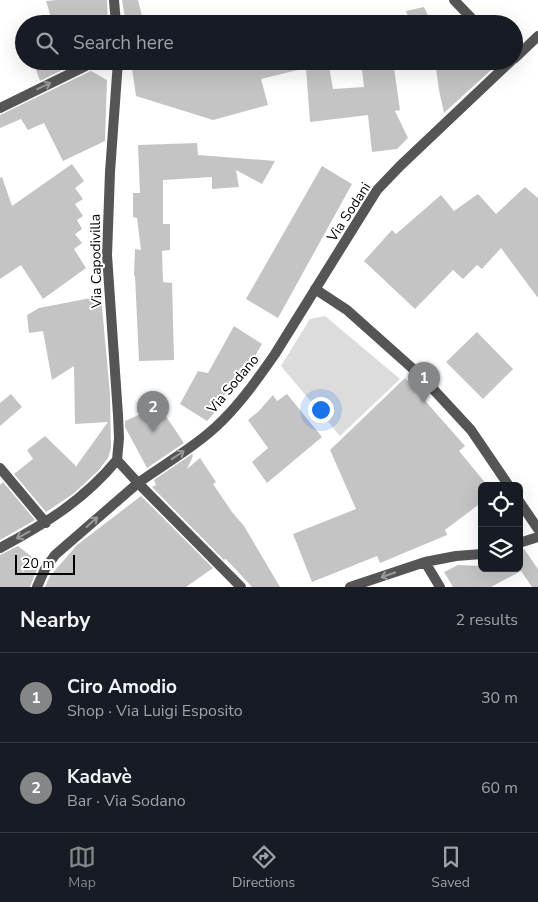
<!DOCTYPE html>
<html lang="en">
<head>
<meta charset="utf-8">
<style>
  body { margin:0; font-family:"Nunito Sans",sans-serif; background:#20242c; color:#f1f3f6 }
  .controls { position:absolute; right:15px; bottom:15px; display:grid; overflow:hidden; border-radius:8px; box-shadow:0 5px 20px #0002 }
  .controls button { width:45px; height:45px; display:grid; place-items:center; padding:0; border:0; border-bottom:1px solid #363941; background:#171b24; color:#f1f3f6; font:25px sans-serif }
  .scale { position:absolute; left:15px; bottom:12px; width:60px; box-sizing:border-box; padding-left:5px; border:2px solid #000; border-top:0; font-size:14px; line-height:18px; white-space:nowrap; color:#000; -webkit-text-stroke:4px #fff; paint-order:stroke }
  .you { position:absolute; left:320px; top:409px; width:18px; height:18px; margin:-12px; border:4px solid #fff; border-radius:50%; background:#1a73e8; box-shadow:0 0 0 8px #1a73e833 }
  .badge { display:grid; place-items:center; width:32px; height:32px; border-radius:50%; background:#858687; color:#fff; font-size:16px; font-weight:700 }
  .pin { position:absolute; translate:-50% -41px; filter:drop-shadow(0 1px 2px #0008) }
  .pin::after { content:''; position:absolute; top:26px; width:18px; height:15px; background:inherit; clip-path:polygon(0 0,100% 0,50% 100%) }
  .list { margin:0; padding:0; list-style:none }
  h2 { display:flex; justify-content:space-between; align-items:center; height:65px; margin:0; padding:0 20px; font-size:21px }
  h2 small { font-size:16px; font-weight:400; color:#9ea1a6 }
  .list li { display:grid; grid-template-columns:32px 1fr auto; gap:15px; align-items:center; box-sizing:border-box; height:90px; padding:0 20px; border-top:1px solid #363941 }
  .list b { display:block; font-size:19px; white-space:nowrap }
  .list p { margin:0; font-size:16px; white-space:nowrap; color:#9ea1a6 }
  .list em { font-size:16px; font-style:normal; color:#9ea1a6 }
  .icon { flex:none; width:28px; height:28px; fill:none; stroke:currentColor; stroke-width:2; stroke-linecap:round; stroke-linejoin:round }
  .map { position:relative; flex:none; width:538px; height:587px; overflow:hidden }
  .search { position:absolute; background:#171b24; box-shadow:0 5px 20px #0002; left:15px; right:15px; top:15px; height:55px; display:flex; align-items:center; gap:12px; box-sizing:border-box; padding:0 18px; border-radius:28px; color:#9ea1a6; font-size:19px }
  .sheet { height:245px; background:#171b24 }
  nav { display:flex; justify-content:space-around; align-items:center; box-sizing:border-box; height:70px; border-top:1px solid #363941; background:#171b24; font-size:14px; color:#9ea1a6 }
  nav a { display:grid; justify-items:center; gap:2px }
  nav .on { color:#858687 }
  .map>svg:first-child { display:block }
  .green { fill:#dcdcdc }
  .building { fill:#c4c4c4 }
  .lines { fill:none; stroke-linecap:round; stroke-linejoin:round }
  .lane { stroke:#555; stroke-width:10 }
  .street { stroke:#555; stroke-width:10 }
  .oneway { stroke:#999 }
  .labels { text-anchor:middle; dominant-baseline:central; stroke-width:4; stroke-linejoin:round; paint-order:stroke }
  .street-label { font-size:14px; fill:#000; stroke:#fff }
</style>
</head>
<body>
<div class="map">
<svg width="538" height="587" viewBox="0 0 538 587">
  <rect width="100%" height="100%" fill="#fff"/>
  <!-- green -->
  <path class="green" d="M325 316 400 379 340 436 281 366 310 319Z"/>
  <!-- building -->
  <path class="building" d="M57 0H107L108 24H53L46 1Z
    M122 0H138L144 24H126Z
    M424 7 432 24H411L406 11Z
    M33 61H76L78 62 40 81Z
    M131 61H328L333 89 364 87 361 61H393L400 110 395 111 408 138 397 149 372 152 368 115 310 122 306 68 261 79 268 105 213 120 136 96Z
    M435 61H485L491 70 444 113 439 90Z
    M91 71 107 80 105 141 63 161 44 123 28 130 21 119 0 128V115Z
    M197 143 198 155 275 161 262 184 236 170 239 187 212 189V177L163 180V224H170V250L162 251 163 282 172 283 174 360 139 361 135 276H134L135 249 141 250 137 218 133 217V193H140L138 145Z
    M72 164 84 181 75 188 83 199 75 204 83 216 77 220 82 229 75 234 82 243 74 249 86 268 43 299 21 265 0 279V178L2 177 12 206Z
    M322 166 352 184 278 318 246 299Z
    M525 187 538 198V298L501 248 482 269 477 265 463 279 453 270 415 309 364 261 392 230 396 234 441 195 454 211 478 194 496 214Z
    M101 296 110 394 111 448 108 458 98 471 73 494 46 512 14 474 33 459 27 450 45 436 77 467V465L108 422 75 424 74 366 52 380 43 331 29 333 27 315 39 308Z
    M234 326 262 344 241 380 234 377 216 411 207 421 180 404 198 371 208 373Z
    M477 332 513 369 483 399 446 362Z
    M405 378 465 446 459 451 488 486H482V502L445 530 447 535 380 563 377 556 312 582 293 534 356 509 330 450Z
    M11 394 22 407 0 426V403Z
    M287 394 322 437 267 483 252 462 268 448 248 420 258 412 273 395 277 401Z
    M159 406 184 443 147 468 125 427V421Z
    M192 454 193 456 187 469 200 458 216 482 213 484 232 512 244 526 280 587H252L226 559 224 560 152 487 156 485 154 480Z
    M3 482 35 520 0 540V485Z
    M141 496 213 568 186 587H45L50 576 77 545Z
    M18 546 36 560 37 569 30 587H0V555Z
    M524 549 538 569V587H532L521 571 491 587H453L444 572 458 565 481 566 482 568H520L519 550Z"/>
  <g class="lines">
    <!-- lane -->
    <path class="lane" d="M454 0 477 24
      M138 483 241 587"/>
    <!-- street -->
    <path class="street" d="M114 0 116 24
      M514 59 538 36
      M0 108 96 61
      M315 289 347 310 421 376 471 430 509 486
      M117 460 119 438 118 415 107 255 110 172 118 61
      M0 468 46 523
      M138 483C166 463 198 445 222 421 243 400 259 377 275 354L377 190 400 166 511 61
      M519 501 538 529
      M519 543 538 537
      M0 548C45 524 84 500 117 460L138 483 55 555 45 569 37 587
      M425 562 440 587
      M350 587 425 562 456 556 482 554"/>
  </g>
  <!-- one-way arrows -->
  <defs><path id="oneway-shaft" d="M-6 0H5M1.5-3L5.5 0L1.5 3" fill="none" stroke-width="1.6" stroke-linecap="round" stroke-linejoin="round" transform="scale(1.25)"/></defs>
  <g class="oneway">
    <use href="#oneway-shaft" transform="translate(44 86) rotate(-25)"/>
    <use href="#oneway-shaft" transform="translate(178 455) rotate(-34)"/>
    <use href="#oneway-shaft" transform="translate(92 522) rotate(-42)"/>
    <use href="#oneway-shaft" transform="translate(23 535) rotate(151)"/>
    <use href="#oneway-shaft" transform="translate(388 575) rotate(161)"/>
  </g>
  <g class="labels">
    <!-- street labels -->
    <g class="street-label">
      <text transform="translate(349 212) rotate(-57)">Via Sodani</text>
      <text transform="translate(96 261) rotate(-91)">Via Capodivilla</text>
      <text transform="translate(233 384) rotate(-50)">Via Sodano</text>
    </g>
  </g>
</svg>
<div class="controls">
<button><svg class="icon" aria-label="locate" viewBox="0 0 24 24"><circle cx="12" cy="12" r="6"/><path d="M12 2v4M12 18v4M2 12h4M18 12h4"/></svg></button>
<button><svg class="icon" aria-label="layers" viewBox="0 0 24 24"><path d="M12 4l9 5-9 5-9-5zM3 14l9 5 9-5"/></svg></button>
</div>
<div class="scale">20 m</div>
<div class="you"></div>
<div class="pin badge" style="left:424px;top:403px">1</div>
<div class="pin badge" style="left:153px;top:432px">2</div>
<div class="search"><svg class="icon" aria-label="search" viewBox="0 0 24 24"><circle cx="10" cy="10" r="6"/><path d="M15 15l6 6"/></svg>Search here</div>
</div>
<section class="sheet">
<h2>Nearby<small>2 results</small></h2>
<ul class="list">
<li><span class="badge">1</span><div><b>Ciro Amodio</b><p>Shop · Via Luigi Esposito</p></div><em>30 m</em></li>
<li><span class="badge">2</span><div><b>Kadavè</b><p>Bar · Via Sodano</p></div><em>60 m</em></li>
</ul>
</section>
<nav>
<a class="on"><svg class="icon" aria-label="map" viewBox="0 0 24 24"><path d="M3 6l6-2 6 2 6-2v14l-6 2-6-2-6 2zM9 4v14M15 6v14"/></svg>Map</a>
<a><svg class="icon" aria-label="directions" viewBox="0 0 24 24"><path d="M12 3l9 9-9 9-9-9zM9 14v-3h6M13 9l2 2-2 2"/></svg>Directions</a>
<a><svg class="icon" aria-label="saved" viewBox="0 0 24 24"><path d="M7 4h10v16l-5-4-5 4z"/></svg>Saved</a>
</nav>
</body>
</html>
